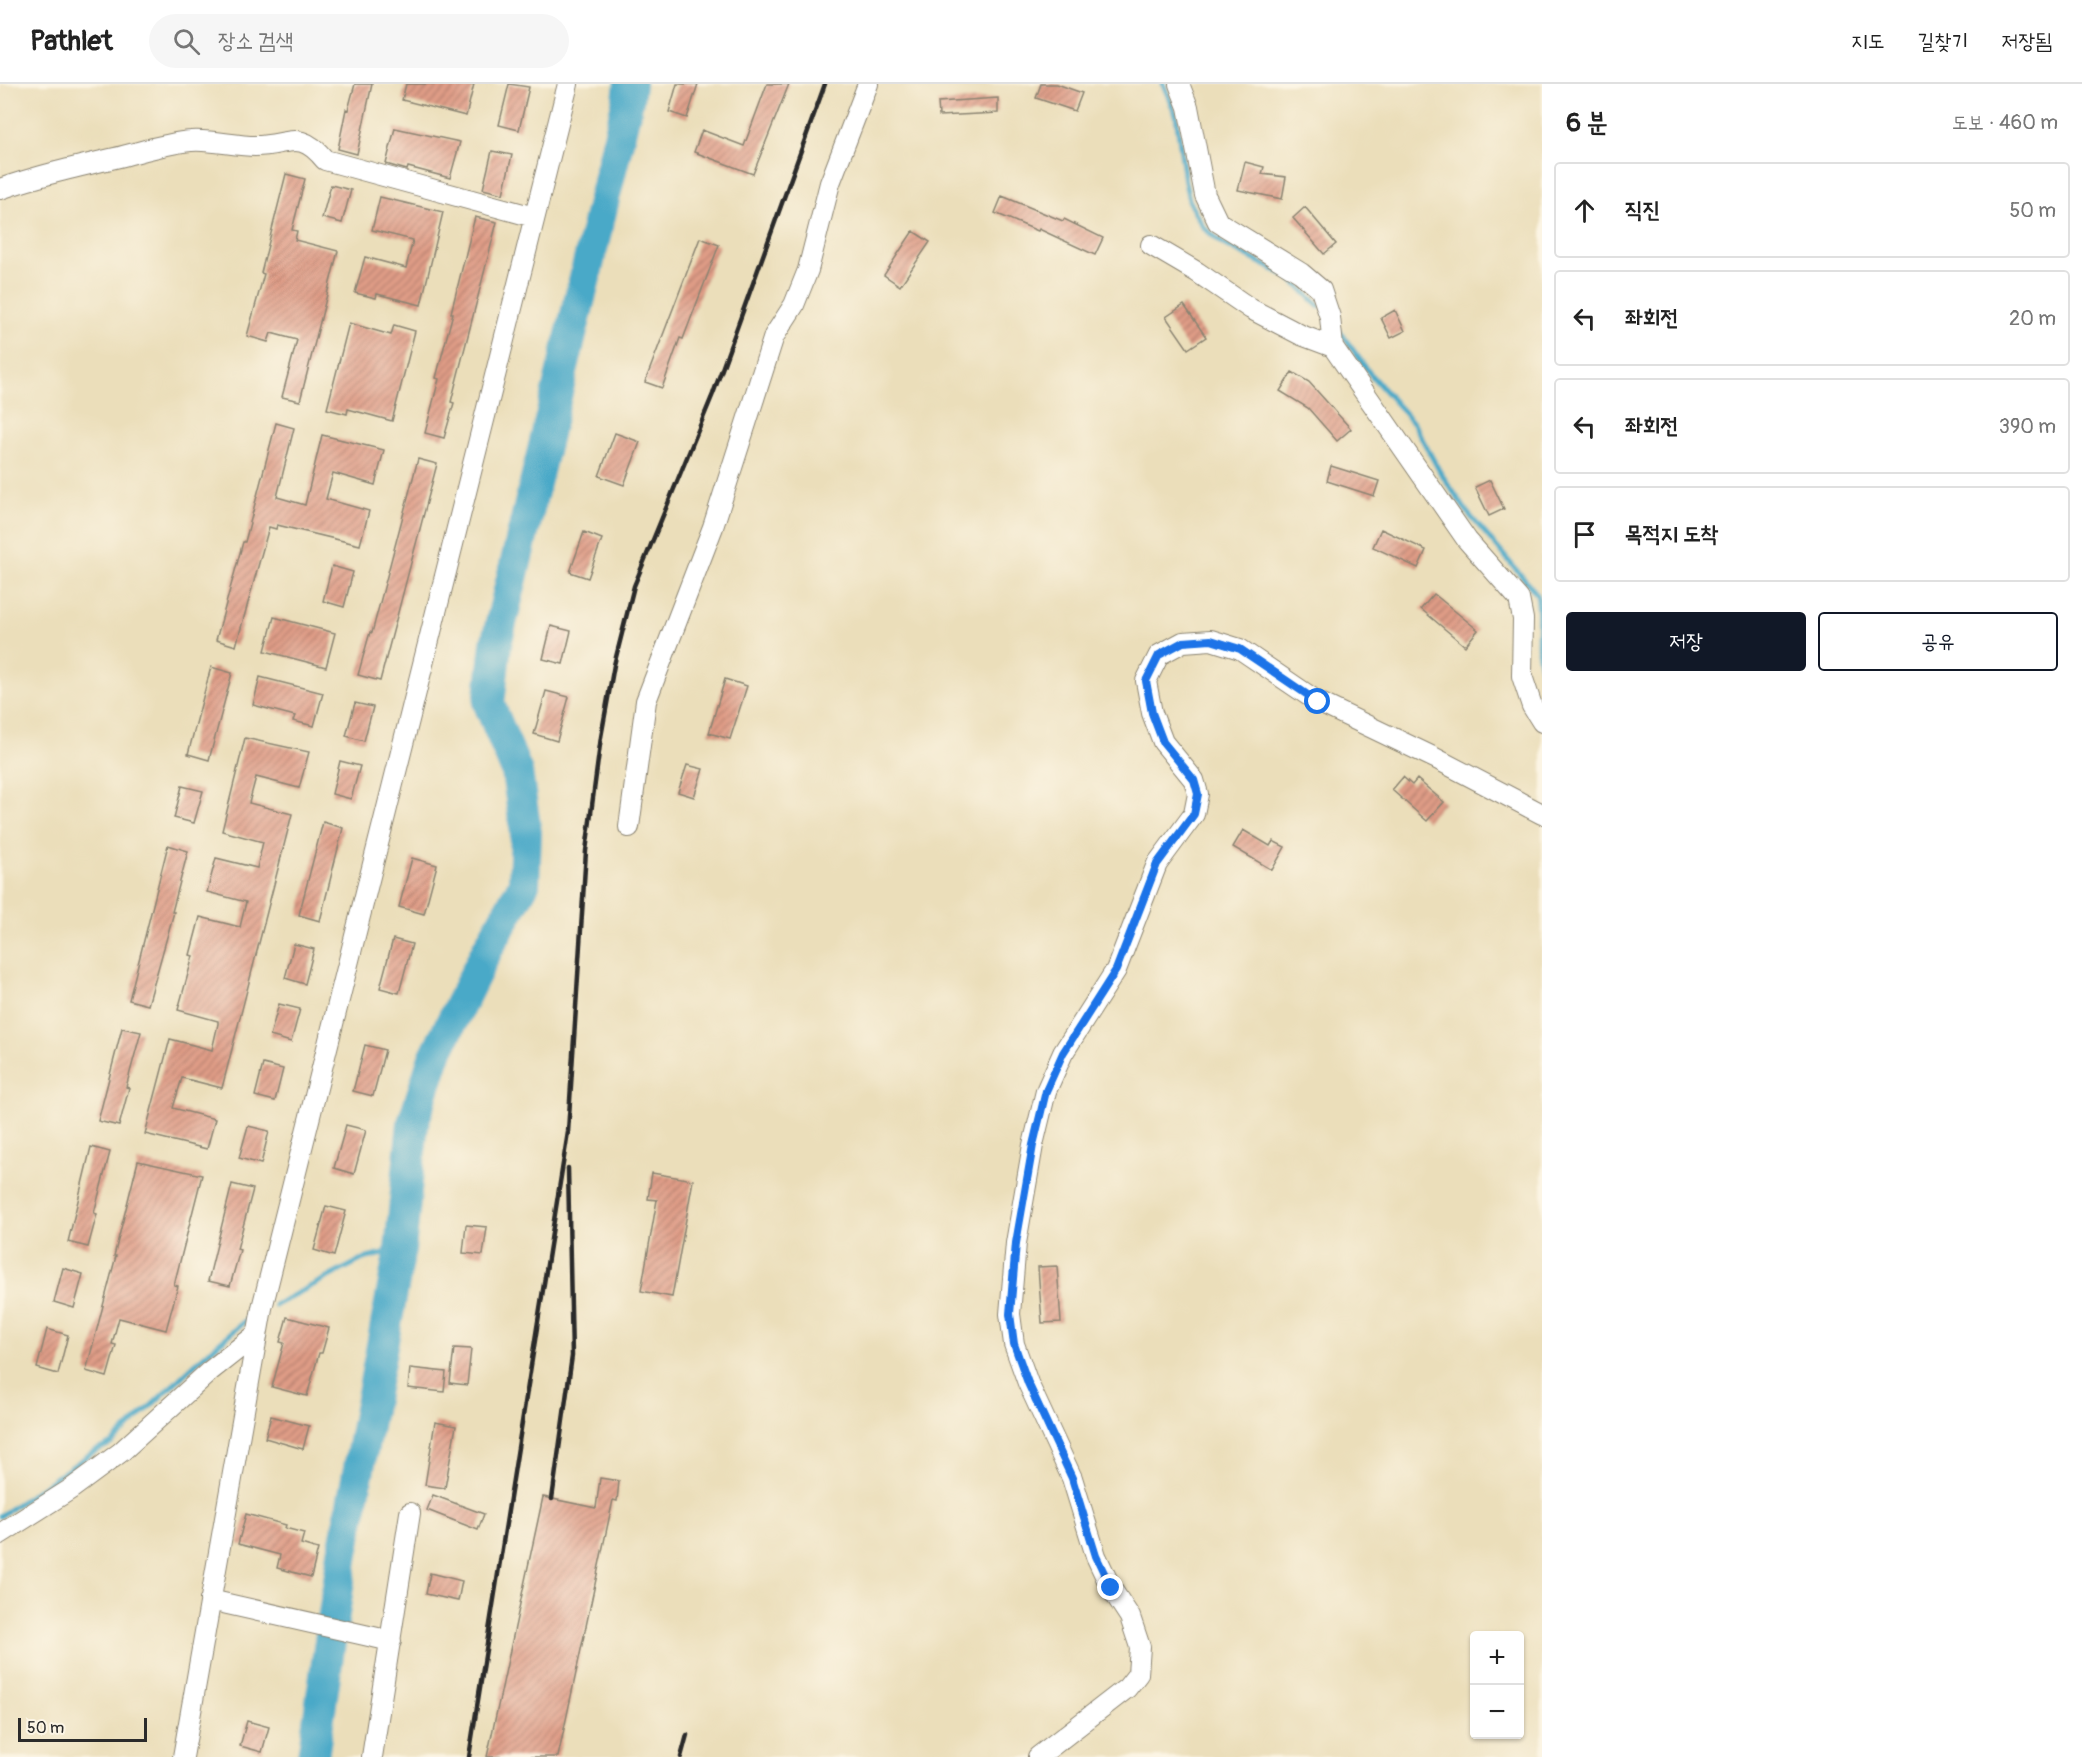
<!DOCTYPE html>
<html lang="ko">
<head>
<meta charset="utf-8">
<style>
  body { margin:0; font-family:Pangolin,"Poor Story",sans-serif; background:#f6f6f6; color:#222 }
  .controls { position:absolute; right:18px; bottom:18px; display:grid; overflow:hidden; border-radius:6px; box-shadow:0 2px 4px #0004 }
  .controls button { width:54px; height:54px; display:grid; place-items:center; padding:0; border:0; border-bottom:2px solid #e0e0e0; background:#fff; color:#222; font:30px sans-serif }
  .scale { position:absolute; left:18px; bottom:15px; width:129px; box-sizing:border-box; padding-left:6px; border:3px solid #2b2b2b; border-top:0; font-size:16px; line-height:21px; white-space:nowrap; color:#2b2b2b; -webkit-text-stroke:4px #fcf5e5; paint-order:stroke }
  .stop { position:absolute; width:18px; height:18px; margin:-14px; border:4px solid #1a73e8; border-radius:50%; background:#fff }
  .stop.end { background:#1a73e8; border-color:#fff; box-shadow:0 2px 6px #0008 }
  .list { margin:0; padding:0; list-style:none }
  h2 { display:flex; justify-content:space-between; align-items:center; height:78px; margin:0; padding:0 24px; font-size:26px }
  h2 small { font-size:20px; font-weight:400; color:#767676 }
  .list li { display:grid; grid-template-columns:39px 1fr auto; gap:18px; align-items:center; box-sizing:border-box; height:96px; margin:0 12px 12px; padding:0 12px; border:2px solid #e0e0e0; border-radius:6px }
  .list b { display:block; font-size:22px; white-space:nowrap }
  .list em { font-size:20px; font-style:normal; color:#767676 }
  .actions { display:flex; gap:12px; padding:18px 24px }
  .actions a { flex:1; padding:14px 0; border:2px solid #111827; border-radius:6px; text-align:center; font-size:21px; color:#111827 }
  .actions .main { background:#111827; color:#fff }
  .icon { flex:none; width:33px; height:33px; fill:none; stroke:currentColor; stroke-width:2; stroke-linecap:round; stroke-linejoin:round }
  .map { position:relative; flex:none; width:1542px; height:1673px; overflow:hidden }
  header { display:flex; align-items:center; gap:36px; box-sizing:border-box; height:84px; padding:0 30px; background:#fff; border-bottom:2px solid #e0e0e0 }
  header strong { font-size:28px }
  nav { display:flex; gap:33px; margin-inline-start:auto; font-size:21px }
  .search { width:420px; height:54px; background:#f6f6f6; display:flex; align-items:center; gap:15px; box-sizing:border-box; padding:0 21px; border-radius:33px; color:#767676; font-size:22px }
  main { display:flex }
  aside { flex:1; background:#fff }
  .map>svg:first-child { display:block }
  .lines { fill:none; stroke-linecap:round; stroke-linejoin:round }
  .stream { stroke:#48a9c8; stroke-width:5 }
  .river { stroke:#48a9c8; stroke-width:32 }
  .building { fill:url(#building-hatch) }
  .minor-casing { stroke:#8b8472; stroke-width:22 }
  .minor { stroke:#fff; stroke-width:20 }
  .rail { stroke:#2b2b2b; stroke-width:4.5 }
  .route { stroke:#1a73e8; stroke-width:8 }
</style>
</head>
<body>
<header>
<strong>Pathlet</strong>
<div class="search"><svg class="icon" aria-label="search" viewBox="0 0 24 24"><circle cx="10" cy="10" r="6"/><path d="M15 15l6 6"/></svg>장소 검색</div>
<nav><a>지도</a><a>길찾기</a><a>저장됨</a></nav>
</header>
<main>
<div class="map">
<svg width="1542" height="1673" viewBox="0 0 1542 1673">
  <defs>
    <pattern id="building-hatch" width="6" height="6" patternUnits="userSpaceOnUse" patternTransform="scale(1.5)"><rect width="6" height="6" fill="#df9c86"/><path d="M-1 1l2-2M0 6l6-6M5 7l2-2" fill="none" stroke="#b57f6e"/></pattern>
  </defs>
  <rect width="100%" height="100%" fill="#fcf5e5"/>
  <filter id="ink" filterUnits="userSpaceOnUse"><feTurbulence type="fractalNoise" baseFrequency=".0167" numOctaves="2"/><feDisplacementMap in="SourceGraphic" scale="12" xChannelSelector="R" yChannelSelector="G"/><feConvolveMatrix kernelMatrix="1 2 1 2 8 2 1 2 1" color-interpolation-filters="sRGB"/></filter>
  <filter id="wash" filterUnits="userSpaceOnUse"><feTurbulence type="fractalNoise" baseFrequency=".008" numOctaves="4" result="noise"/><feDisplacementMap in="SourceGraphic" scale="24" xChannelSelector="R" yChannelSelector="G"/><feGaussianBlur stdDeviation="1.35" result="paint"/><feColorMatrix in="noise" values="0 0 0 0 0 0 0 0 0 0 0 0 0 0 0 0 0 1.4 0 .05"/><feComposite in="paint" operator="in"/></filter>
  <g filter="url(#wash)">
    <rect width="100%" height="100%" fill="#ebdeba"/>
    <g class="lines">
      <!-- stream -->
      <path class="stream" d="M1163 0 1176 31 1185 98 1190 120 1203 143 1223 160 1290 194 1319 222
        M1338 245 1371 291 1414 340 1440 388 1467 428 1537 510C1542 535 1534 562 1542 586
        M275 1221 363 1175 400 1166
        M0 1432 93 1368 112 1359 198 1277 253 1230"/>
      <!-- river -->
      <path class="river" d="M313 1673 343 1469 400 1166 413 1039 434 974 488 864 524 800 526 749 517 688 489 620 496 560 628 16 630 0"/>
    </g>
    <g id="blocks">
      <!-- building -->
      <path class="building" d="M355 0H372L357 70 338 65 346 25 348 26Z
        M406 0H474L466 32 402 16Z
        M509 0 529 3 519 46 499 41Z
        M677 0H698L687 34 669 28Z
        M767 0H789L753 90 694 68 702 46 744 62Z
        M1041 0H1057L1082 9 1075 27 1036 14Z
        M998 14V29L939 32 938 18Z
        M395 44 460 58 450 94 408 83 407 86 386 80Z
        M492 67 512 71 503 110 483 105Z
        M1245 78 1264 83 1262 90 1286 93 1282 115 1238 106Z
        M286 90 305 95 292 146 297 147 295 156 338 167 300 317 282 313 297 256 271 249 268 258 247 252 264 190 261 189Z
        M331 101 351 106 342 139 322 134Z
        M1002 112 1063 137 1064 135 1103 154 1095 171 1039 145 1038 147 995 129Z
        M380 113 443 128 421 221 377 210 376 214 355 209 365 173 406 184 413 156 372 146Z
        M1305 123 1336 160 1324 170 1293 134Z
        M475 133 497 138 451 318 454 319 444 354 425 349 439 295 436 294 453 229H451Z
        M913 147 930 158 900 202 884 191Z
        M700 154 719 161 683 255 680 254 662 304 645 298Z
        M1184 221 1206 253 1188 265 1166 233Z
        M1395 226 1405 247 1391 254 1381 234Z
        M349 239 391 251 394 241 415 247 392 337 348 325 347 330 327 325Z
        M1292 288 1309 298 1351 345 1337 357 1308 324 1280 307Z
        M276 339 294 344 277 413 305 421 322 351 384 366 375 401 333 389 326 415 369 427 360 461 277 441 276 445 269 443 236 562 216 556 243 458H245Z
        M615 349 640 358 624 401 599 392Z
        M418 375 437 380 380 597 358 591 370 548 372 549Z
        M1331 382 1379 397 1374 412 1327 397Z
        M1490 396 1504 425 1489 432 1475 403Z
        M1381 445 1426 466 1418 484 1373 463Z
        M584 448 602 455 588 494 570 488Z
        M332 482 353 488 344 523 323 517Z
        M1434 510 1478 546 1465 562 1421 525Z
        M274 533 335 549 326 583 265 567Z
        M551 542 571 547 563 580 543 575Z
        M211 583 232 589 209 676 188 670Z
        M260 593 323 609 314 642 293 637 295 632 253 621Z
        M725 595 747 602 730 655 709 649Z
        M546 607 569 613 557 657 534 650Z
        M355 619 373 623 364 657 346 652Z
        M245 654 309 668 299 704 256 693 249 719 292 730 222 1004 182 994 173 1024 215 1035 207 1065 145 1050 170 955 212 966 218 940V937L178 926 193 872 190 871 200 833 240 843 246 818 207 808 216 774 257 784 263 758 222 747Z
        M340 677 360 682 351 715 332 710Z
        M687 681 703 685 694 713 678 708Z
        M1403 693 1412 701 1417 695 1444 718 1427 737 1392 706Z
        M182 702 203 707 194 739 174 734Z
        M323 738 343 744 320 837 299 831Z
        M1243 746 1270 762 1273 757 1285 763 1272 786 1233 763Z
        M168 761 188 767 172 828H174L148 921 129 916Z
        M412 774 437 781 424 830 399 823Z
        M393 855 412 860 399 909 380 904Z
        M294 860 314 865 305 900 285 894Z
        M279 920 300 925 291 958 270 952Z
        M122 944 141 948 126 1003 129 1004 119 1042 98 1037Z
        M365 961 385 966 373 1012 353 1007Z
        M263 980 283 985 275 1017 255 1012Z
        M346 1041 366 1046 354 1090 334 1084Z
        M248 1042 269 1047 261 1080 239 1074Z
        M91 1063 110 1068 94 1129 97 1130 88 1163 68 1158Z
        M138 1077 202 1091 174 1201 178 1202 166 1246 119 1234 112 1260 116 1261 107 1293 86 1287 116 1172H114Z
        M652 1089 693 1096 672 1213 641 1207 657 1116 648 1115Z
        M232 1100 253 1105 237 1165 240 1166 230 1202 208 1197Z
        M326 1122 346 1127 334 1172 314 1166Z
        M466 1141 487 1143 483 1171 463 1169Z
        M1057 1182 1061 1238 1042 1239 1038 1183Z
        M63 1184 83 1190 74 1224 54 1218Z
        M287 1233 329 1244 322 1269H319L307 1312 272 1303 284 1259 280 1258Z
        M47 1245 68 1251 58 1290 37 1284Z
        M454 1264 471 1265 467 1301 450 1299Z
        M410 1284 446 1288 444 1308 408 1304Z
        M271 1332 309 1342 303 1365 265 1354Z
        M435 1338 456 1342 445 1404 425 1401Z
        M600 1394 619 1397 617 1417 613 1416 558 1673H487L543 1413 596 1424Z
        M433 1411 484 1430 478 1446 427 1426Z
        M246 1430 286 1441 285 1444 304 1449 301 1460 318 1465 311 1493 277 1484 280 1471 238 1460Z
        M430 1489 462 1497 458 1517 426 1510Z
        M247 1637 269 1643 262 1668 240 1662Z"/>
    </g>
  </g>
  <g filter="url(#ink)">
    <use href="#blocks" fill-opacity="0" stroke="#8b8472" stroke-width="1.5"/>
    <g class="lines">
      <defs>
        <path id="minor" d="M1179 0 1188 23 1205 111 1218 138 1301 189 1321 206 1330 233 1333 263 1467 456 1519 515 1523 535 1522 592 1532 622 1542 638
          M0 105C37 92 76 83 115 74 140 68 166 59 191 57 208 55 236 62 255 62 289 62 299 44 325 76L534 133
          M1151 161 1197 188 1251 225 1301 251 1333 263
          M629 743 646 617 713 443 774 252 794 221 808 186 830 99 868 0
          M0 1450 71 1405 121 1368 210 1287 257 1250
          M210 1516 391 1557
          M183 1673 262 1224 568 0
          M372 1673 410 1429
          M1038 1673 1127 1604 1138 1590 1140 1563 1130 1533 1111 1504 1096 1472 1072 1394 1028 1299 1014 1260 1010 1230 1016 1159 1033 1061 1046 1007 1063 969 1116 886 1157 780 1194 730 1198 710 1194 696 1163 658 1152 629 1146 597 1159 571 1183 558 1211 556 1240 565 1318 618 1435 674 1542 730"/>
      </defs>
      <!-- minor casing -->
      <use href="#minor" class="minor-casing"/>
      <!-- minor -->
      <use href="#minor" class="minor"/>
      <!-- rail -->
      <path class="rail" d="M552 1415 572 1272 568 1084
        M469 1673 568 1048 586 767 601 653 614 581 634 502 713 310 825 0
        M681 1673 687 1651"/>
    </g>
  </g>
  <g class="lines" filter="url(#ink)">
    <!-- route -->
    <path class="route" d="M1111 1504 1096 1472 1072 1394 1028 1299 1014 1260 1010 1230 1016 1159 1033 1061 1046 1007 1063 969 1116 886 1157 780 1194 730 1198 710 1194 696 1163 658 1152 629 1146 597 1159 571 1183 558 1211 556 1240 565 1318 618"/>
  </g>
</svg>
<div class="controls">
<button>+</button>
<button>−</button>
</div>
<div class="scale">50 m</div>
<div class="stop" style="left:1318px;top:618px"></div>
<div class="stop end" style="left:1111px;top:1504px"></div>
</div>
<aside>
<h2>6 분<small>도보 · 460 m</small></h2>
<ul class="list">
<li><svg class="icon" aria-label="ahead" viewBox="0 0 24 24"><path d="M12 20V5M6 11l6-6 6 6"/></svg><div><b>직진</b></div><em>50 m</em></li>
<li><svg class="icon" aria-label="left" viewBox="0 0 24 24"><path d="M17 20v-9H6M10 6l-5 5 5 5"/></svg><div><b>좌회전</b></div><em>20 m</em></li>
<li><svg class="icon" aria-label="left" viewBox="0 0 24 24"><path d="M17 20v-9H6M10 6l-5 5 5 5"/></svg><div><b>좌회전</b></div><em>390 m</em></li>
<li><svg class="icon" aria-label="arrive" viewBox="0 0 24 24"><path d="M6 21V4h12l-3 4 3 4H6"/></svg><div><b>목적지 도착</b></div></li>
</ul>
<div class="actions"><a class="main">저장</a><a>공유</a></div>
</aside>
</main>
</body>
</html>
